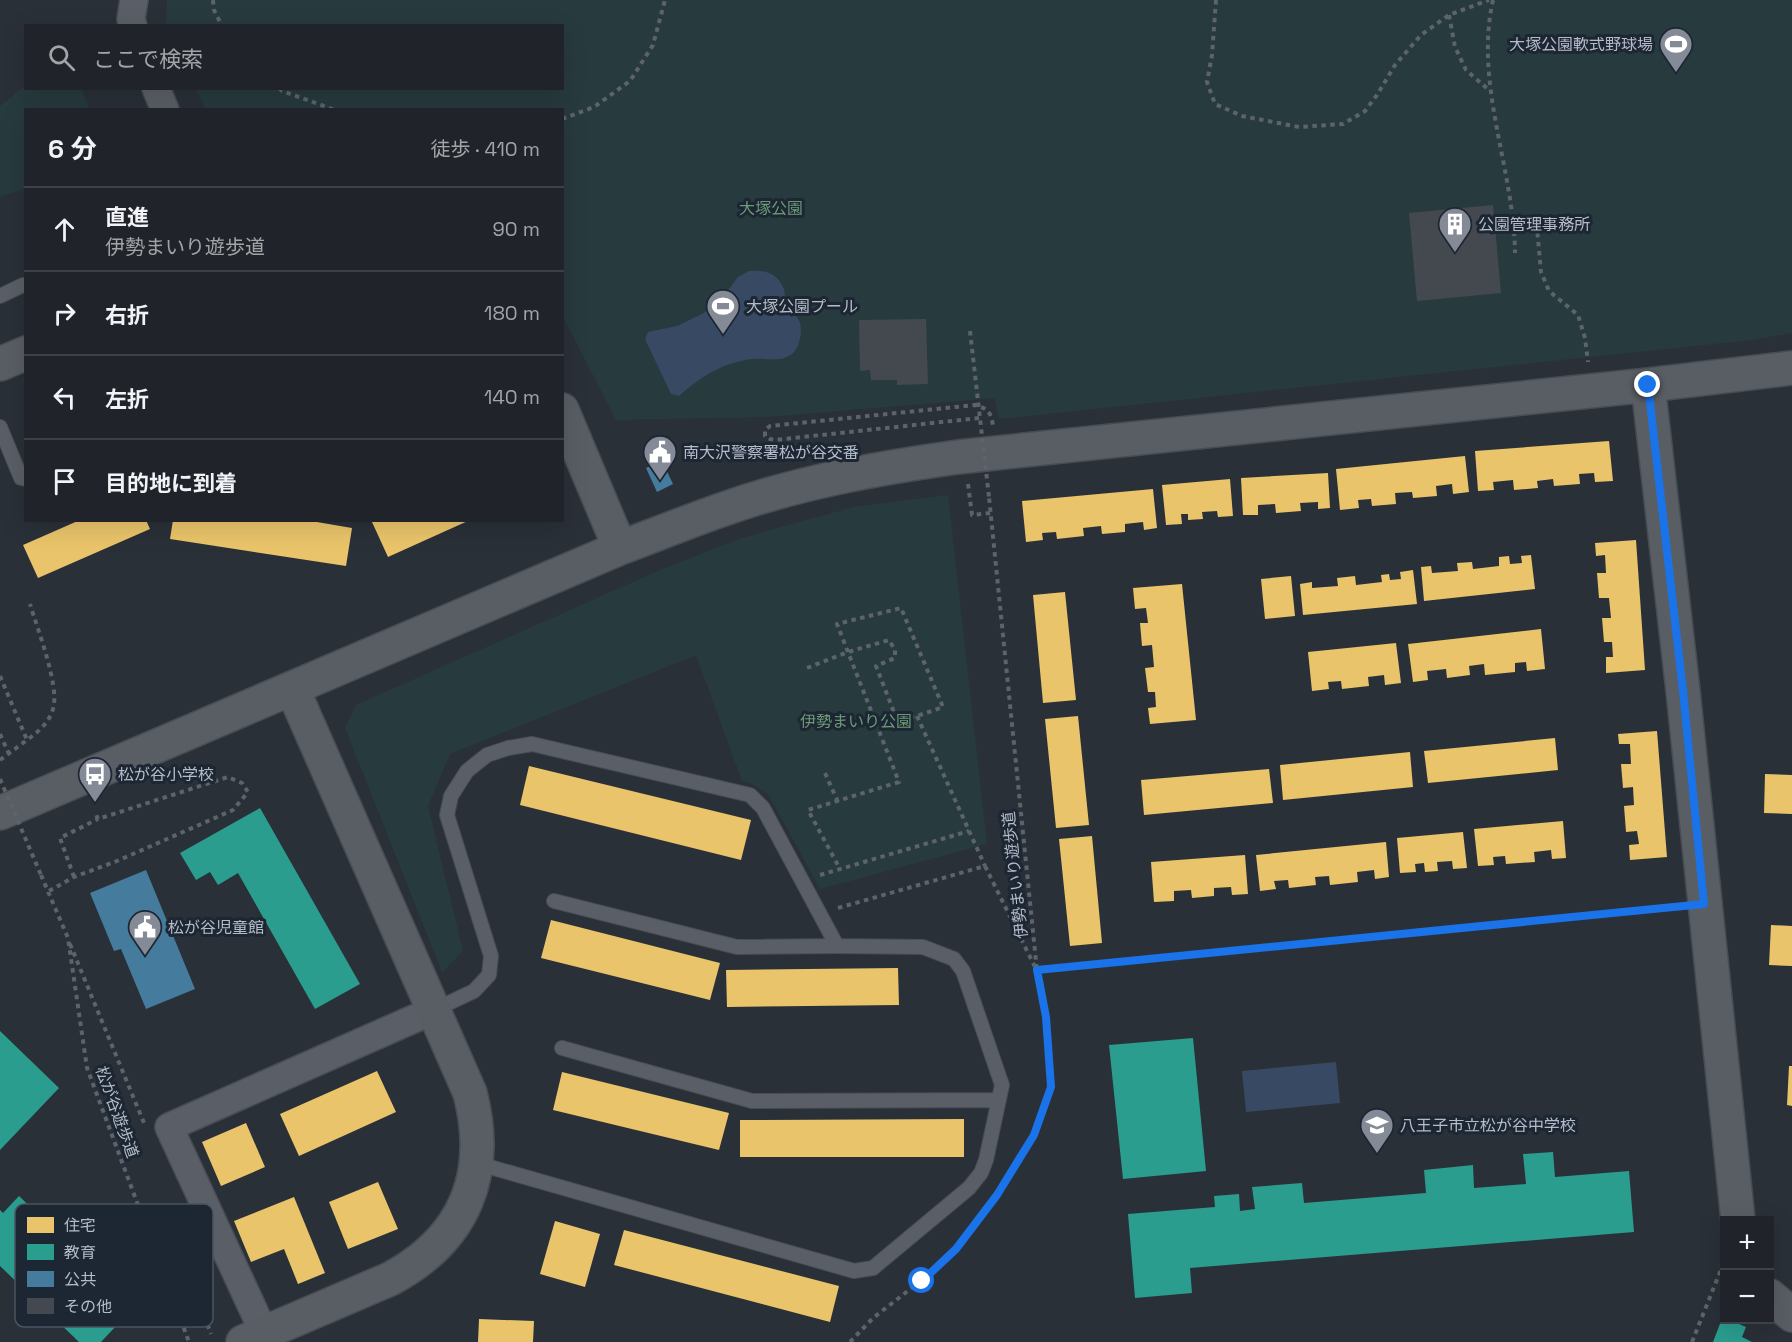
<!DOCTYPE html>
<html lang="ja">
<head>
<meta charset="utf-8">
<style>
  body { margin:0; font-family:"Space Grotesk","Noto Sans JP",sans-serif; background:#282c32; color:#f1f3f6 }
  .controls { position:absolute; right:18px; bottom:18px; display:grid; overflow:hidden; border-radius:0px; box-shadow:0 6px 24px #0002 }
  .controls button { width:54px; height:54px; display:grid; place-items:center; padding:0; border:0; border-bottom:2px solid #3d4147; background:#20242a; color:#f1f3f6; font:30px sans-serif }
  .stop { position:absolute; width:18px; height:18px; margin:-14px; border:4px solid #1a73e8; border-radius:50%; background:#fff }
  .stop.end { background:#1a73e8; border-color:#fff; box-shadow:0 2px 6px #0008 }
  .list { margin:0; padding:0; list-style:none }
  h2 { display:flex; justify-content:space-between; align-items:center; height:78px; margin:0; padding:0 24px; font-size:26px }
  h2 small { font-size:20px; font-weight:400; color:#a2a4a8 }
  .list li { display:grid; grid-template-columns:39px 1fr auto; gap:18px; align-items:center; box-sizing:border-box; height:84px; padding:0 24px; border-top:2px solid #3d4147 }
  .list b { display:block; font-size:22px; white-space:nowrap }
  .list p { margin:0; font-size:20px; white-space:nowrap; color:#a2a4a8 }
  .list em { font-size:20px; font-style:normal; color:#a2a4a8 }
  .icon { flex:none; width:33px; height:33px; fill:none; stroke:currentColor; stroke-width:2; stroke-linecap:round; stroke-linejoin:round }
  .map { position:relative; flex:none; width:1792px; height:1342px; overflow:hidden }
  .search { position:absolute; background:#20242a; box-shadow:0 6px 24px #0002; left:24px; top:24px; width:540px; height:66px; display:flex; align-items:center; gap:15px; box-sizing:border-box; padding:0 21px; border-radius:0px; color:#a2a4a8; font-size:22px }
  .panel { position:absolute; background:#20242a; box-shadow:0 6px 24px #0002; left:24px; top:108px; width:540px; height:414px; border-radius:0px }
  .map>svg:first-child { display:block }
  .green { fill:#273a3e }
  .water { fill:#384963 }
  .homes { fill:#e9c46a }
  .schools { fill:#2a9d8f }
  .public { fill:#457b9d }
  .building { fill:#444950 }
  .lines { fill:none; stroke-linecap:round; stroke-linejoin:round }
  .lane-casing { stroke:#484c53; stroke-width:16 }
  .street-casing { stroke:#484c53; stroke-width:30 }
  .secondary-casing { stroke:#484c53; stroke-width:36 }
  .path { stroke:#5d636a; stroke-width:4; stroke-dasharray:4.5 4.5; stroke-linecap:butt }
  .lane { stroke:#5a5e66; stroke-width:14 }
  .street { stroke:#5a5e66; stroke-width:27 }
  .secondary { stroke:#595d64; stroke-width:33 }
  .path-bridge { stroke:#5d636a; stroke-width:4; stroke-dasharray:4.5 4.5; stroke-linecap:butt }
  .route { stroke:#1a73e8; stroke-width:8 }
  .labels { text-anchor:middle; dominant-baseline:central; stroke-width:6; stroke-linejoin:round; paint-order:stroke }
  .poi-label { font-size:16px; fill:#b4bcc9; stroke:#1d2633; text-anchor:start }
  .park-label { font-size:16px; fill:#6b9a76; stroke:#1d2633 }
  .street-label { font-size:16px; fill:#b4bcc9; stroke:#1d2633 }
  .key { fill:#1d2633; stroke:#4a5360; stroke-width:1.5 }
  .key-label { font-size:16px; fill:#b4bcc9 }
</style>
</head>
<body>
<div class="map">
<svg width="1792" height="1342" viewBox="0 0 1792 1342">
  <rect width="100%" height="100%" fill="#2a3038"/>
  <!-- green -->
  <path class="green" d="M167 0H1792V333L1752 340 999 419 995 398 767 417 616 420 563 317 562 110 206 109 196 89 562 88V26H166Z
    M25 86 26 88 82 89 89 109 26 110 25 188 0 197V106Z
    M948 495 987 844 820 889 768 794 752 784 742 781 696 655 450 754 428 806 463 951 442 972 345 728 356 705 660 570 739 539 853 507Z"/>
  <!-- water -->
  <path class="water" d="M749 271C764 270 776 272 783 287 786 293 784 299 786 305 788 311 798 315 800 323 803 333 799 351 789 356 778 362 764 358 752 359 724 362 700 377 679 396L671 394 645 339 648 332 677 326 704 313 723 297 738 277Z
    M1336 1062 1340 1103 1246 1112 1242 1071Z"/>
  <!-- homes -->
  <path class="homes" d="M1609 441 1613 481 1595 482 1594 473 1579 474 1580 484 1554 486 1553 479 1537 481 1538 488 1514 490 1513 480 1493 482 1494 490 1478 491 1475 451Z
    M1465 456 1469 492 1453 494 1452 484 1436 486 1437 496 1413 498 1412 492 1395 493 1396 504 1372 506 1371 499 1358 500 1359 508 1340 510 1336 469Z
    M1328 473 1330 508 1318 509V502L1300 503 1301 511 1276 513 1275 504 1258 505V515H1243L1241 478Z
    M1230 479 1233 516 1218 517 1217 511 1202 512 1203 519 1188 520V514H1181L1182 524 1166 525 1162 485Z
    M1153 489 1157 528 1144 530 1143 522 1125 524V532L1102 534 1101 526 1083 528 1084 536 1057 539 1056 532 1042 533 1043 540 1026 542 1022 501Z
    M80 520H146L150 529 38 578 23 545Z
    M173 520H305L352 528 346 566 170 539Z
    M375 520H470L388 557 372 522Z
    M1636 540 1645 670 1606 673V657H1613L1612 642H1604L1602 618H1611L1609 598H1599L1597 573H1606L1605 555 1596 556 1595 543Z
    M1531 555 1535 589 1424 601 1421 567 1431 566 1432 573 1458 571 1457 563 1472 562 1473 569 1499 566V557L1509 556 1510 564 1522 563 1521 556Z
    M1413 570 1417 604 1303 615 1300 584 1312 582V588L1338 586 1337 578 1355 576 1356 585 1382 582 1381 575 1389 574 1390 580 1401 579 1400 572Z
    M1291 576 1295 616 1265 619 1261 579Z
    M1182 584 1196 720 1150 724 1148 708 1156 707 1155 692H1148L1145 668 1154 667 1152 645 1142 646 1140 623H1148L1146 608 1135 609 1133 588Z
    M1065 592 1076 700 1043 703 1033 595Z
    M1541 629 1545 669 1527 671 1526 662 1515 663V672L1485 675 1484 664 1469 666 1470 675 1447 678 1446 669 1427 671 1428 680 1413 682 1408 644Z
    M1396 643 1401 683 1385 685 1384 675 1368 677 1369 686 1342 689 1341 681 1328 682 1329 689 1312 691 1308 652Z
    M1078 716 1089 825 1056 828 1045 719Z
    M1657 731 1667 857 1630 860 1629 845 1639 844 1637 831 1626 832 1624 806 1634 805 1633 787 1623 788 1621 764H1631L1630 744H1619L1618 734Z
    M1555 738 1558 770 1428 783 1424 751Z
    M1410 752 1413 787 1283 800 1280 765Z
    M529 766 751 820 741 860 520 805Z
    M1269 769 1273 803 1144 815 1141 780Z
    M1765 774 1792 775V814L1764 813Z
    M1563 821 1566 858 1552 859 1551 850 1534 852 1535 862 1506 864 1505 856 1493 857 1494 865 1478 866 1474 829Z
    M1463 832 1467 868 1453 869 1452 861 1437 862 1438 871 1425 872 1424 863 1415 864 1416 872 1400 873 1397 838Z
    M1092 836 1102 943 1070 946 1059 839Z
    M1386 842 1389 877 1375 879 1374 870 1357 872 1358 882 1330 885 1329 876 1315 877 1316 885 1289 888 1288 880 1274 881 1276 889 1260 891 1256 855Z
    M1245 855 1248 894 1232 895 1231 887 1214 888V896L1192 898 1191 890 1174 891V901L1154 902 1151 862Z
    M551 920 720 963 710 1000 541 958Z
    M1771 925 1792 926V966L1769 965Z
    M898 968 899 1005 727 1007 726 970Z
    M1789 1066H1792V1106L1787 1105Z
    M377 1071 396 1112 299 1156 280 1114Z
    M562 1072 729 1113 719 1150 553 1110Z
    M964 1119V1157H740V1120Z
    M246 1123 265 1167 221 1186 202 1142Z
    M378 1182 398 1229 348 1249 329 1202Z
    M294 1197 325 1273 298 1284 284 1249 251 1262 234 1221Z
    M555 1221 600 1234 585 1287 540 1274Z
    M624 1230 839 1286 830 1322 614 1265Z
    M479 1319 534 1321 533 1342H478Z"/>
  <!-- schools -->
  <path class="schools" d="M260 808 360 984 315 1009 238 873 218 885 210 872 196 880 180 853Z
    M0 1031 59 1088 0 1150Z
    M1193 1038 1206 1171 1123 1179 1109 1045Z
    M1553 1152 1555 1177 1629 1171 1634 1232 1190 1268 1192 1293 1135 1298 1128 1214 1215 1207 1214 1196 1239 1194 1240 1211 1255 1209 1252 1187 1302 1183 1304 1203 1426 1193 1424 1170 1473 1165 1474 1188 1526 1184 1523 1154Z
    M19 1196 49 1225 32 1243 117 1325 101 1342H79L0 1266V1210L3 1213Z
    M1723 1316 1724 1320H1730L1746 1327 1742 1337 1752 1342H1713Z"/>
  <!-- public -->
  <path class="public" d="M662 461 673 484 657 492 646 468Z
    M146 870 195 989 146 1009 121 949 114 951 90 893Z"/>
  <!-- building -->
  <path class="building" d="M1493 205 1501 293 1417 301 1409 213Z
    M926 319 928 384 897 385V380H871L870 370 860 371 859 320Z"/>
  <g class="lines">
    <defs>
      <path id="lane" d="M0 296 23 285
        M0 427 21 478 26 479
        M434 1010 474 991 489 975 491 956 447 815 451 796 467 771 487 755 508 748 532 744 750 795 763 808 837 946
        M562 1048 752 1101 999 1100
        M476 1163 854 1271 873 1268 969 1188 981 1173 986 1160 1002 1085 963 971 954 959 923 947 837 946 737 947 554 901"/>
      <path id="street" d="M133 26 131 19 134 0
        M156 88 165 110
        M264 1333 169 1127 434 1010"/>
      <path id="secondary" d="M0 364 26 353
        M1648 385 1683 691 1738 1220
        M562 410 620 548
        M0 813 620 548C655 535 689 521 724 509 800 482 879 468 958 457L1648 385 1792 368
        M1770 1296 1792 1315
        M243 1342 390 1279C465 1239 491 1174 470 1093L292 688"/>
    </defs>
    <!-- lane casing -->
    <use href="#lane" class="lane-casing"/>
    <!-- street casing -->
    <use href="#street" class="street-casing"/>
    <!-- secondary casing -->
    <use href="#secondary" class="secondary-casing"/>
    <!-- path -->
    <path class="path" d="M213 0 214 10 222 26
      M1216 0 1212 55 1207 82 1215 104 1242 116 1299 127 1343 124 1365 111 1377 95 1395 65 1421 35 1449 15 1489 0
      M1493 0C1474 85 1514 168 1515 253
      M1449 15 1455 47 1466 70 1490 91
      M279 88 282 91 335 110
      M562 119 594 107 630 81 653 45 665 0
      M1515 229 1537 228 1541 272 1549 291 1578 315 1585 338 1588 362
      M979 418 775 440 770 439 765 436V430L770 426 975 405C989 409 991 413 993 426
      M968 484 972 515 991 513
      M807 668 848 652 889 640 895 650V658L876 666 897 720 917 716 943 707 901 608 837 624 899 782 808 810 840 869
      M0 676 27 740C38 732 49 723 53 709 60 686 37 628 30 604
      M917 716 985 866
      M0 734 9 754
      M0 760 27 740
      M825 773 838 802
      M41 875 68 938 87 1068 189 1342
      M820 875 969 831
      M74 877 60 838 98 819
      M49 891 74 877 117 861 233 810 248 792 242 783 228 777 98 819 95 812
      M838 908 985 866 1037 971 1678 907
      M70 944 144 1123
      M171 1295 194 1288 211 1334
      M850 1342 873 1318 922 1280 956 1249 997 1195 1034 1135 1051 1087 1046 1017 1037 971 989 497
      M1692 1342 1724 1262"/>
    <!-- lane -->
    <use href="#lane" class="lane"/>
    <!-- street -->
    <use href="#street" class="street"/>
    <!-- secondary -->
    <use href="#secondary" class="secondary"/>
    <!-- path-bridge -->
    <path class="path-bridge" d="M970 331 989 497
      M0 779 41 875"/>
  </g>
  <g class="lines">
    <!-- route -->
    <path class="route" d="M922 1281 956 1249 997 1195 1034 1135 1051 1087 1046 1017 1037 970 1704 904 1683 691 1648 385"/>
  </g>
  <!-- icons -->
  <defs>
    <symbol id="stadium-pin" viewBox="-11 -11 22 30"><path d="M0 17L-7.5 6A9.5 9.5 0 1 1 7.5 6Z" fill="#848b96" stroke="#1d2633"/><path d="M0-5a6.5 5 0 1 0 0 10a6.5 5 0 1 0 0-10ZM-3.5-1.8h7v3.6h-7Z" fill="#fff"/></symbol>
    <symbol id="building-pin" viewBox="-11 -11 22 30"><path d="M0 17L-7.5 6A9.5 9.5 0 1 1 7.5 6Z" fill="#848b96" stroke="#1d2633"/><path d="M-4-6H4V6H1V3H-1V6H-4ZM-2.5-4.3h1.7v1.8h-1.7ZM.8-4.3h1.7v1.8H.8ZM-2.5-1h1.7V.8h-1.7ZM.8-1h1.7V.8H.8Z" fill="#fff"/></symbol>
    <symbol id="civic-pin" viewBox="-11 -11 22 30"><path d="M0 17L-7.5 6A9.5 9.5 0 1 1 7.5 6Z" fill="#848b96" stroke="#1d2633"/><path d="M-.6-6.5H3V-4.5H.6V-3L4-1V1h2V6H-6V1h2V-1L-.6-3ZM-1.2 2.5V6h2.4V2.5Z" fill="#fff"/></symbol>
    <symbol id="bus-pin" viewBox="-11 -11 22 30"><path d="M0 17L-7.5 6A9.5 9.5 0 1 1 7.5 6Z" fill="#848b96" stroke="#1d2633"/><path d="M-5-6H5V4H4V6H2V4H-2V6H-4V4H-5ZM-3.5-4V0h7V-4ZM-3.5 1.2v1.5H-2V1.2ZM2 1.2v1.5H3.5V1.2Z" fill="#fff"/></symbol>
    <symbol id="school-pin" viewBox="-11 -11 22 30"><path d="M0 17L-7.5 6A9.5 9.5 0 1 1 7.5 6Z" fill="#848b96" stroke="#1d2633"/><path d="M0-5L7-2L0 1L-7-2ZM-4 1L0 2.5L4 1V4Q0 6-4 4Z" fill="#fff"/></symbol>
  </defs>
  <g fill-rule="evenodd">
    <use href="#stadium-pin" x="1657" y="25" width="38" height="52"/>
    <use href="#building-pin" x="1436" y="205" width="38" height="52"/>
    <use href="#stadium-pin" x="704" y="287" width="38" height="52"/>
    <use href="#civic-pin" x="641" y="433" width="38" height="52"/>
    <use href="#bus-pin" x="76" y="755" width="38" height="52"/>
    <use href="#civic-pin" x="126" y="908" width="38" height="52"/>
    <use href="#school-pin" x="1358" y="1106" width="38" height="52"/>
  </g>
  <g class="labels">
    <!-- poi labels -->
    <g class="poi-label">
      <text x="1653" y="44" text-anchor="end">大塚公園軟式野球場</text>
      <text x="1478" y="224">公園管理事務所</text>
      <text x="746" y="306">大塚公園プール</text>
      <text x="683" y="452">南大沢警察署松が谷交番</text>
      <text x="118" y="774">松が谷小学校</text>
      <text x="168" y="927">松が谷児童館</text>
      <text x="1400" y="1125">八王子市立松が谷中学校</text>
    </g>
    <!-- park labels -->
    <g class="park-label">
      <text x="771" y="208">大塚公園</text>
      <text x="856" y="721">伊勢まいり公園</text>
    </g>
    <!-- street labels -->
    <g class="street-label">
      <text transform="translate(1015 875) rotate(-96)">伊勢まいり遊歩道</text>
      <text transform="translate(117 1112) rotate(70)">松が谷遊歩道</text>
    </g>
  </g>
  <!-- legend -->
  <rect x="15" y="1204" width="198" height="123" rx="9" class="key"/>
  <rect x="27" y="1217" width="27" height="16" fill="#e9c46a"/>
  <rect x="27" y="1244" width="27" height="16" fill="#2a9d8f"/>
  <rect x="27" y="1271" width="27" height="16" fill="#457b9d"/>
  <rect x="27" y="1298" width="27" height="16" fill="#444950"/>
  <g class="key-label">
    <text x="64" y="1231">住宅</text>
    <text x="64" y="1258">教育</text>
    <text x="64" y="1285">公共</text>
    <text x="64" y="1312">その他</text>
  </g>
</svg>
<div class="controls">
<button>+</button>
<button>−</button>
</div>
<div class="stop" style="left:922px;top:1281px"></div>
<div class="stop end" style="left:1648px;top:385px"></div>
<div class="search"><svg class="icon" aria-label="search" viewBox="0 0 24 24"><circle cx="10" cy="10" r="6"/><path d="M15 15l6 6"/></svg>ここで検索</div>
<section class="panel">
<h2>6 分<small>徒歩 · 410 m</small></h2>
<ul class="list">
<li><svg class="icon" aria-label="ahead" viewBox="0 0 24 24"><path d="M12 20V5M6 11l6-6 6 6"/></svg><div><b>直進</b><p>伊勢まいり遊歩道</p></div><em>90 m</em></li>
<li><svg class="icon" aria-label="right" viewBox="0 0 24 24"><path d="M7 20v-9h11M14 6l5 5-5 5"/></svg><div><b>右折</b></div><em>180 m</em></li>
<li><svg class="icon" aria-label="left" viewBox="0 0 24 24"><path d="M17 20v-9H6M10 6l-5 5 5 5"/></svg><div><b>左折</b></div><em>140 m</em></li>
<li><svg class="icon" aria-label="arrive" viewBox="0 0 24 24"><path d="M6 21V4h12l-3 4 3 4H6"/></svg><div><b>目的地に到着</b></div></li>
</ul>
</section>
</div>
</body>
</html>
